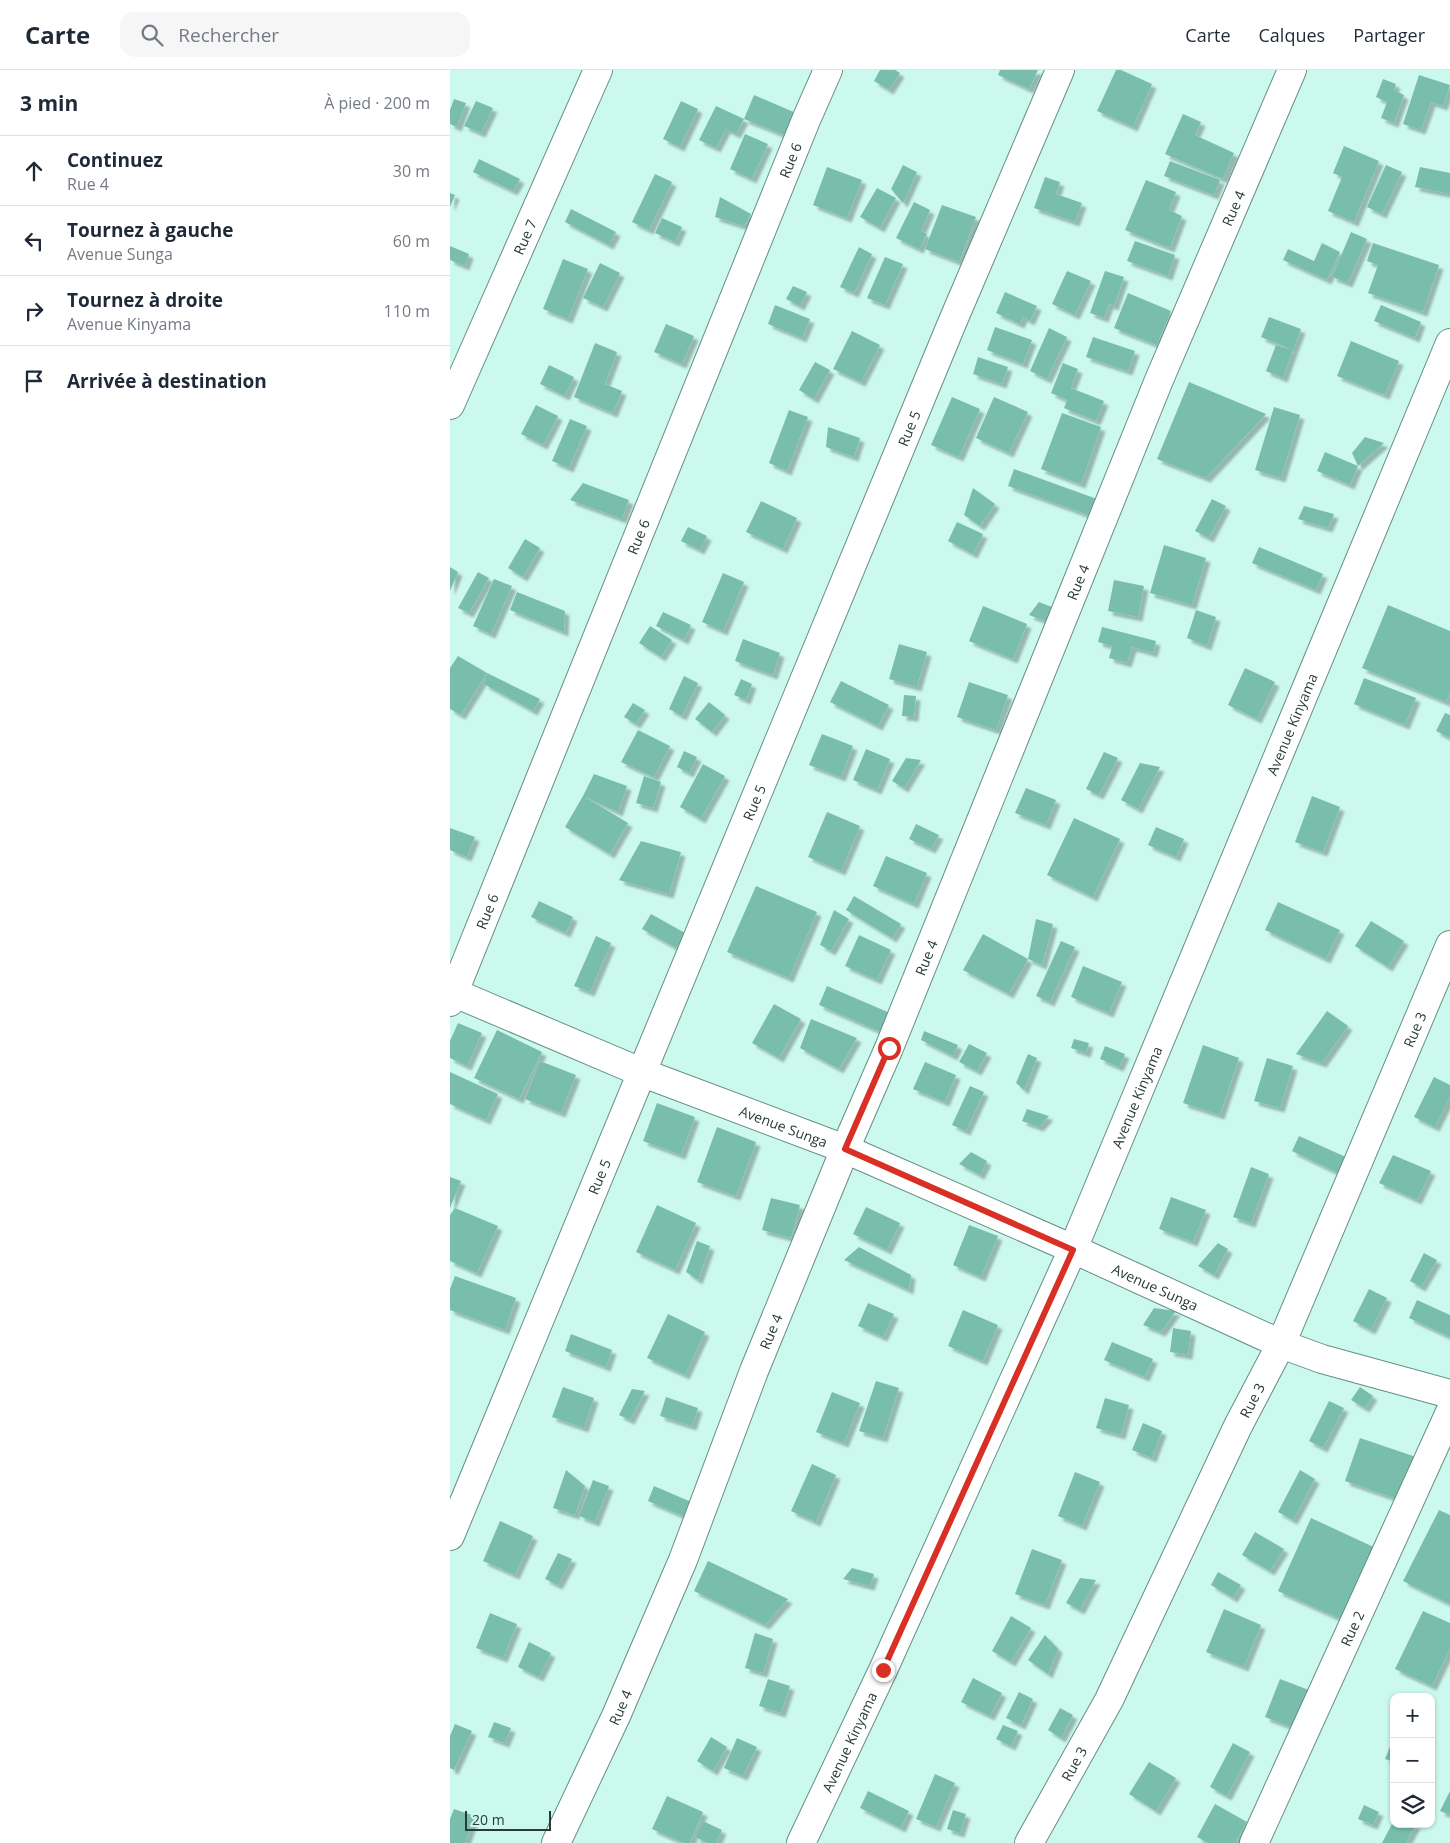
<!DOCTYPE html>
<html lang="fr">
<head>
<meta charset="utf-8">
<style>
  body { margin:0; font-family:"Open Sans",sans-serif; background:#f6f6f7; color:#1f2937 }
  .controls { position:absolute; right:15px; bottom:15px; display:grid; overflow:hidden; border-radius:10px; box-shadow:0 1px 4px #0004 }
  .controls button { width:45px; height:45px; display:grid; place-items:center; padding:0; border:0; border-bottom:1px solid #e0e1e3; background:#fff; color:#1f2937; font:25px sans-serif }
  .scale { position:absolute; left:15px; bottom:12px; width:86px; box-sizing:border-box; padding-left:5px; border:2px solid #293b36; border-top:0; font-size:14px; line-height:18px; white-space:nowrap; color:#293b36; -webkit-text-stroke:4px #ccf9ed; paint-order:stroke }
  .stop { position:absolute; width:15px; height:15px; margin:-11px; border:4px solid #d93025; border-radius:50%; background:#fff }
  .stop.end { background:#d93025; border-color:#fff; box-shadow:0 1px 5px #0008 }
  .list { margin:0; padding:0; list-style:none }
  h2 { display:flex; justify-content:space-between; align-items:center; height:65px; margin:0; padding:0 20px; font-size:21px }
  h2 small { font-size:16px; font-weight:400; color:#747a83 }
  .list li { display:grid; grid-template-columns:32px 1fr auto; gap:15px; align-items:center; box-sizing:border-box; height:70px; padding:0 20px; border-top:1px solid #e0e1e3 }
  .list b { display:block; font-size:19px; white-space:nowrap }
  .list p { margin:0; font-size:16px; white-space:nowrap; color:#747a83 }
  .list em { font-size:16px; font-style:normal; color:#747a83 }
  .icon { flex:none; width:28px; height:28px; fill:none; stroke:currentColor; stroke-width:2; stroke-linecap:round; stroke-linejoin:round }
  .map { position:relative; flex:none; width:1000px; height:1773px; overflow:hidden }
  header { display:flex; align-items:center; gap:30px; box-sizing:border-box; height:70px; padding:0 25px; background:#fff; border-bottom:1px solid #e0e1e3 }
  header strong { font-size:24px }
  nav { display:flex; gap:28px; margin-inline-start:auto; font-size:18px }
  .search { width:350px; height:45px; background:#f6f6f7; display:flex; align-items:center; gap:12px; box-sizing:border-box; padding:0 18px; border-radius:15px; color:#747a83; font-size:19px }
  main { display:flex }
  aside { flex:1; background:#fff }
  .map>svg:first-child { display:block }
  .building { fill:#79bead; filter:url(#shadow) }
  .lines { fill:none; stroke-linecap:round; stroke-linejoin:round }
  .minor-casing { stroke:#648f83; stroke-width:30 }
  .minor { stroke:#fff; stroke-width:28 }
  .route { stroke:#d93025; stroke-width:6 }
  .labels { text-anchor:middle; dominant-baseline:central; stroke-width:4; stroke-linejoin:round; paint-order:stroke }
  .street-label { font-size:14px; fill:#293b36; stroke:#ccf9ed }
</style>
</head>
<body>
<header>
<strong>Carte</strong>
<div class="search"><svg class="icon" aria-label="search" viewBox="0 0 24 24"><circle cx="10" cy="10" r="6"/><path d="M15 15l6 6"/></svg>Rechercher</div>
<nav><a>Carte</a><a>Calques</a><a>Partager</a></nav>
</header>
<main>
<aside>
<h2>3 min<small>À pied · 200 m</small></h2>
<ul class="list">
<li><svg class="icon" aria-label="ahead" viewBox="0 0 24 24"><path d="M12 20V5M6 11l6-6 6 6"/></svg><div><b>Continuez</b><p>Rue 4</p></div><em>30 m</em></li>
<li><svg class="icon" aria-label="left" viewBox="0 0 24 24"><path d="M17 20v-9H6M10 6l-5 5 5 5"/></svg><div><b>Tournez à gauche</b><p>Avenue Sunga</p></div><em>60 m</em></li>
<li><svg class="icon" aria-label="right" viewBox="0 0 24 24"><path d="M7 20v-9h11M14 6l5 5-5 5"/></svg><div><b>Tournez à droite</b><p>Avenue Kinyama</p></div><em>110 m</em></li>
<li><svg class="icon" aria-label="arrive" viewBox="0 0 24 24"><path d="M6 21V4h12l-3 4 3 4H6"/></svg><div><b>Arrivée à destination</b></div></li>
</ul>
</aside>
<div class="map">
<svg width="1000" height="1773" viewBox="0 0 1000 1773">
  <defs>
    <filter id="shadow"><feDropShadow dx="4.5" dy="4.5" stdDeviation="1" flood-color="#0004"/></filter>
  </defs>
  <rect width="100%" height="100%" fill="#ccf9ed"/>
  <!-- building -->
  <path class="building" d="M430 0H445L450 3 439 20 424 11Z
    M550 0H588L579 19 548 5Z
    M666 0H671L702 14 683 57 647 41Z
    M969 5 1000 15 993 36 981 32 971 60 953 54Z
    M933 9 946 14 944 20 954 25 944 53 931 48 937 32 926 27Z
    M304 25 353 46 344 69 294 49Z
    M4 29 16 33 7 57 0 54V40Z
    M26 31 43 38 31 63 14 56Z
    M231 31 248 39 230 77 213 69Z
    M266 36 294 49 286 64 276 59 266 78 249 70Z
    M733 44 751 52 745 65 784 83 773 109 715 84Z
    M295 64 318 74 302 109 280 99Z
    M894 76 929 91 904 152 878 141 892 107 883 103Z
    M29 89 70 109 63 121 23 102Z
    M720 91 770 110 764 125 714 106Z
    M453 95 467 102 453 133 441 119Z
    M936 95 952 102 932 144 917 137Z
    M377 97 412 110 397 148 363 135Z
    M970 97 1000 103V124L965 117Z
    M205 104 222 112 199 160 182 152Z
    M595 107 610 112 606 124 632 133 625 152 584 138Z
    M696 110 726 122 719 140 732 146 720 178 675 160Z
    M427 118 446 128 430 158 410 147Z
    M0 123 5 125 0 137Z
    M270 127 301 144 294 156 265 147Z
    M464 132 480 140 471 161 477 164 469 179 446 168Z
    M492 135 526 147 509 192 475 179Z
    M121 139 166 162 159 175 115 152Z
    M212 148 232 157 225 172 205 163Z
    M901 162 917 169 898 213 882 207Z
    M685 171 725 185 718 206 677 191Z
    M872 173 890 182 877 210 833 190 838 179 864 191Z
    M923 173 989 195 973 242 918 223 928 195 917 191Z
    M0 176 19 184 15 196 0 190Z
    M409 177 422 184 404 223 390 217Z
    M435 187 453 194 435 235 417 228Z
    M113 189 138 199 118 249 93 239Z
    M150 193 170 203 153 237 133 228Z
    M617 201 641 211 625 245 602 234Z
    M655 201 674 207 664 236 659 234 654 248 640 243Z
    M343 216 357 222 350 236 336 229Z
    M555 222 587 236 580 251 573 247 570 254 546 243Z
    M678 223 721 241 707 275 664 258Z
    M325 235 360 249 352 268 318 254Z
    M931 235 971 252 965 268 924 251Z
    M819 247 851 259 843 280 811 267Z
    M216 254 244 266 232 294 204 282Z
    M545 257 582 270 573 294 537 280Z
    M599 258 617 267 597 309 580 301Z
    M402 261 430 275 411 312 383 299Z
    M643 267 685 281 678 301 636 287Z
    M901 271 949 291 935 325 887 306Z
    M145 273 167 282 155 314 172 321 163 343 124 327Z
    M826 275 843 280 833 308 816 301Z
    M528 287 558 297 552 314 523 304Z
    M365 292 380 300 364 329 349 320Z
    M613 293 628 299 621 318 654 331 646 351 614 338 617 330 601 323Z
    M99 295 124 307 115 326 90 314Z
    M739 312 816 344 756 408 707 389Z
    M502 327 530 339 509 387 481 375Z
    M544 327 578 342 559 383 526 368Z
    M86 335 108 346 93 375 71 364Z
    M824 337 850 345 831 408 805 400Z
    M339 340 358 347 337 401 319 393Z
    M612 343 651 357 631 414 591 399Z
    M120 349 137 356 119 398 102 391Z
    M378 357 410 368 404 387 376 377Z
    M915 367 934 373 908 396 900 415 867 401 875 382 908 396 902 383Z
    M564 399 647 429 641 446 558 416Z
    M133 413 179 430 172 449 120 430Z
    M523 418 545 434 530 456 514 445Z
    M762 429 776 436 759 468 745 461Z
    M311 431 347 448 333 479 296 462Z
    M854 436 884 444 878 458 848 449Z
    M507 452 533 464 523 484 498 471Z
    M238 457 257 466 250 480 231 471Z
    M75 469 90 478 73 507 58 498Z
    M714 475 756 488 742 535 700 523Z
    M809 477 873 504 866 520 802 493Z
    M0 497 8 502 0 521Z
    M28 502 39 508 19 543 8 538Z
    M273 503 294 512 273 561 252 552Z
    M44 509 62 516 41 564 23 556Z
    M664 510 694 516 688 547 658 541Z
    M67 522 115 541 114 562 60 540Z
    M589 532 607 539 601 553 579 545Z
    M938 535 1000 561V623L996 632 912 598Z
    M533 536 577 554 563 589 519 571Z
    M746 540 766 547 757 576 737 568Z
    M213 542 241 555 234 570 206 556Z
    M200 556 222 570 211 587 189 573Z
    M652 557 706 571 703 583 682 577 677 593 659 588 662 576 648 572Z
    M293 569 330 583 323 605 285 591Z
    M449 574 477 582 467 617 439 609Z
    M8 586 37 603 11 645 0 639V598Z
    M795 598 825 612 807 649 778 635Z
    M37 603 90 629 83 641 34 614Z
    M234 606 248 613 232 646 219 639Z
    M914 608 966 628 955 655 904 634Z
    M291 609 302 614 296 630 284 625Z
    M391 611 439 635 428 656 380 632Z
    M519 612 558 625 546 660 507 647Z
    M454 625 466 626 464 647 452 646Z
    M259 632 275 645 262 662 245 649Z
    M183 633 195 640 186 654 174 647Z
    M995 643 1000 645V668L986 661Z
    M188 660 220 676 204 707 171 692Z
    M372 664 403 676 391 707 359 695Z
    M416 679 440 689 427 720 403 710Z
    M234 681 247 687 239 703 227 697Z
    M654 682 668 688 649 725 636 719Z
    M456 688 471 690 454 718 442 711Z
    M690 693 710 697 688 739 671 730Z
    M253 694 275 706 251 749 230 737Z
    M144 704 177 716 168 742 135 727 178 753 160 784 115 757 133 726Z
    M194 706 211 712 203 738 186 733Z
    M576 718 606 730 596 755 565 743Z
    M862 726 890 737 873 782 845 772Z
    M377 742 410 756 391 801 358 787Z
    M624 748 670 769 643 827 597 805Z
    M466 754 489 765 481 779 459 769Z
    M706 757 734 769 726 787 698 775Z
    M0 758 25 767 17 787 0 780Z
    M191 771 231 782 219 824 169 810Z
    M436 786 477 803 464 834 423 816Z
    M306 816 367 842 339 908 277 882Z
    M404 826 451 854 442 868 396 840Z
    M89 831 123 847 116 863 81 847Z
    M828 832 890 860 876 889 815 860Z
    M384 840 399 849 381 881 370 875Z
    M201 844 235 863 226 878 192 859Z
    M586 849 603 854 592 895 578 889Z
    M921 851 954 871 938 897 905 876Z
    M533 864 578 889 559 924 513 900Z
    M409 865 441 880 427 910 395 896Z
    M146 866 161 873 140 922 124 916Z
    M611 871 625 877 600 932 586 926Z
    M633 896 672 912 659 943 621 927Z
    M377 916 440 943 431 962 369 935Z
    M324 934 351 949 329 988 302 973Z
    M877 941 898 956 872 993 846 984Z
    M361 949 407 968 389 999 350 978Z
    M8 953 32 963 17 996 0 988V971Z
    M47 960 92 982 69 1029 24 1008Z
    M474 961 508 975 503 986 471 970Z
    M624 969 639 973 636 983 621 978Z
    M519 974 537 983 527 1001 509 992Z
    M753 975 789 988 770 1045 733 1033Z
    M655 976 675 984 669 997 650 989Z
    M578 984 587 988 574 1020 566 1013Z
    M817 988 843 996 830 1038 804 1031Z
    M90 991 126 1005 111 1043 75 1029Z
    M475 992 506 1005 495 1032 463 1019Z
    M0 1002 48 1024 36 1050 0 1034Z
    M984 1007 1000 1015V1027L985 1057 964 1047Z
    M520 1016 534 1022 516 1061 502 1055Z
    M207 1033 245 1047 231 1085 193 1071Z
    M577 1039 599 1046 589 1057 572 1051Z
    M267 1057 306 1072 286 1126 247 1112Z
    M849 1066 898 1088 890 1104 842 1081Z
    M521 1082 537 1091 530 1105 509 1094Z
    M943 1085 981 1101 967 1130 929 1113Z
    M801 1097 819 1104 801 1153 783 1147Z
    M0 1107 11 1111 0 1138Z
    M721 1127 756 1140 743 1172 709 1159Z
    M321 1128 350 1135 341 1168 312 1160Z
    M207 1135 246 1153 225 1200 186 1182Z
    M416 1137 450 1153 437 1180 403 1164Z
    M5 1138 48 1156 27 1203 0 1191V1145Z
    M519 1155 548 1166 531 1207 503 1195Z
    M247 1171 260 1176 248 1210 236 1202Z
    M768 1173 778 1179 764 1205 748 1196Z
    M409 1177 461 1205 459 1220 394 1190Z
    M974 1183 987 1190 971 1217 960 1211Z
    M5 1206 66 1228 55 1260 0 1240V1219Z
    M919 1219 937 1228 921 1260 903 1251Z
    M967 1230 1000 1245V1267L959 1248Z
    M418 1233 444 1244 433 1267 408 1256Z
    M704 1238 726 1241 711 1262 693 1255Z
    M513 1240 548 1255 533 1291 498 1276Z
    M218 1244 255 1262 235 1305 197 1288Z
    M723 1258 741 1261 738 1285 720 1282Z
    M121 1264 162 1280 156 1297 115 1281Z
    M662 1272 703 1289 695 1307 654 1290Z
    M426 1311 449 1318 433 1368 409 1361Z
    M113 1317 144 1328 134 1358 102 1347Z
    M910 1317 923 1326 915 1338 901 1330Z
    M182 1319 195 1321 180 1350 169 1345Z
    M382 1322 410 1333 394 1373 366 1362Z
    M216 1327 248 1338 242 1356 210 1346Z
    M655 1328 679 1335 671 1365 646 1358Z
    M879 1331 894 1338 873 1378 859 1371Z
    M693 1353 712 1361 702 1388 682 1380Z
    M910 1368 969 1388 953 1431 895 1411Z
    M362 1394 386 1405 366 1452 341 1441Z
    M116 1400 135 1416 125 1445 103 1438Z
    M850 1400 865 1409 843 1450 828 1442Z
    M625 1402 650 1412 632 1456 608 1446Z
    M143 1410 159 1416 145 1452 129 1446Z
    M204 1416 246 1434 245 1451 198 1431Z
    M989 1440 1000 1445V1534L953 1511Z
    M861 1448 930 1480 897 1552 828 1521Z
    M50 1451 83 1466 65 1505 33 1491Z
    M805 1462 834 1479 820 1501 792 1485Z
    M582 1479 612 1490 595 1535 565 1524Z
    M108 1483 122 1489 108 1515 95 1509Z
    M258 1491 338 1529 315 1555 244 1521Z
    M402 1498 424 1504 420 1516 393 1509Z
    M768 1502 791 1515 783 1528 761 1515Z
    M630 1508 646 1510 630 1540 616 1533Z
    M774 1539 811 1555 794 1597 756 1582Z
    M973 1541 1000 1553V1579L982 1616 945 1599Z
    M40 1543 67 1554 53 1588 26 1578Z
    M561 1546 581 1558 561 1592 542 1581Z
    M305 1563 323 1569 313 1603 295 1598Z
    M595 1565 608 1579 598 1604 578 1590Z
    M79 1572 101 1583 89 1607 68 1597Z
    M523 1608 552 1623 540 1646 511 1632Z
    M318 1609 340 1616 331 1643 309 1636Z
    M830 1609 859 1620 844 1658 815 1647Z
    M569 1622 583 1629 571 1655 556 1648Z
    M610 1638 623 1645 611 1668 598 1660Z
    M44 1652 61 1658 55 1673 38 1667Z
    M5 1654 22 1661 4 1700 0 1698V1666Z
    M553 1655 568 1661 561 1676 546 1669Z
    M261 1667 277 1677 263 1701 247 1691Z
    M944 1667V1692L935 1689Z
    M287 1668 307 1677 293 1706 274 1698Z
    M783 1673 800 1682 777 1726 760 1717Z
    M699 1692 726 1708 706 1741 679 1724Z
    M485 1704 505 1713 486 1757 466 1749Z
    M418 1721 459 1741 451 1758 410 1738Z
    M1000 1721V1745L990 1741Z
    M217 1726 253 1742 240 1773H234L202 1759Z
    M765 1734 797 1752 785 1773H758L747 1767Z
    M914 1735 929 1742 923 1755 908 1749Z
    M4 1739 25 1746 15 1773H0V1749Z
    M503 1740 516 1744 510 1763 497 1759Z
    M944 1750V1754H966L956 1773H932Z
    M253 1751 272 1760 266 1773H258L245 1767Z"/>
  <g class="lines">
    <defs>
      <g id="minor">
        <path id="s1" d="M0 335 148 0"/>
        <path id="s2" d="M0 921 193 1003 395 1079 623 1179 831 1274 872 1289 1000 1324"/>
        <path id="s3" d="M0 932 356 50 378 0"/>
        <path id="s4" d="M0 1466 502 253 610 0"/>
        <path id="s5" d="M106 1773 166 1646 233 1490 304 1301 395 1079 439 978 709 310 842 0"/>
        <path id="s6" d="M351 1773 433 1600 623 1179 1000 273"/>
        <path id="s7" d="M579 1773 659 1630 788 1356 831 1274 1000 875"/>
        <path id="s8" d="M804 1773 1000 1342"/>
      </g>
    </defs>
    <!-- minor casing -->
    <use href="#minor" class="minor-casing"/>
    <!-- minor -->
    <use href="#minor" class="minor"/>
  </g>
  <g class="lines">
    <!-- route -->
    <path class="route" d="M433 1600 623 1180 395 1079 439 978"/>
  </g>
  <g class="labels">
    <!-- street labels -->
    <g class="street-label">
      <text stroke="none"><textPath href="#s3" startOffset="908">Rue 6</textPath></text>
      <text stroke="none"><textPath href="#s5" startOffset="1770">Rue 4</textPath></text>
      <text stroke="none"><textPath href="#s1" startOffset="184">Rue 7</textPath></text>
      <text stroke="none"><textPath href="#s4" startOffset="1199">Rue 5</textPath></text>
      <text stroke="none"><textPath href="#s3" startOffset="502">Rue 6</textPath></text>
      <text stroke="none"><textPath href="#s5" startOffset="1365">Rue 4</textPath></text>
      <text stroke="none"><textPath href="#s6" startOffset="1222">Avenue Kinyama</textPath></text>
      <text stroke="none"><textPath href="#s4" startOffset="794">Rue 5</textPath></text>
      <text stroke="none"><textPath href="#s3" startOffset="98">Rue 6</textPath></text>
      <text stroke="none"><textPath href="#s5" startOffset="960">Rue 4</textPath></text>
      <text stroke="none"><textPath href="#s7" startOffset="901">Rue 3</textPath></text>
      <text stroke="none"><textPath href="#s6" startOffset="818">Avenue Kinyama</textPath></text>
      <text stroke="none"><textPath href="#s2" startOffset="360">Avenue Sunga</textPath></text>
      <text stroke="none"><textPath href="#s4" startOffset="389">Rue 5</textPath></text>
      <text stroke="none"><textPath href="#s2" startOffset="765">Avenue Sunga</textPath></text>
      <text stroke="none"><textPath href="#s5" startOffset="555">Rue 4</textPath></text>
      <text stroke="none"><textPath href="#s7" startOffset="496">Rue 3</textPath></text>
      <text stroke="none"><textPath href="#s8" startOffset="236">Rue 2</textPath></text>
      <text stroke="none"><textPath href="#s5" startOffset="150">Rue 4</textPath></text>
      <text stroke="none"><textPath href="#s6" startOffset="112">Avenue Kinyama</textPath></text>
      <text stroke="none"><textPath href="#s7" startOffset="91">Rue 3</textPath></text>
    </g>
  </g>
</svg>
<div class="controls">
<button>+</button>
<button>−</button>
<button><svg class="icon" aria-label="layers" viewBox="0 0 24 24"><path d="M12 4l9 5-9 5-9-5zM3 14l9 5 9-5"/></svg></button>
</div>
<div class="scale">20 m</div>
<div class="stop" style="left:439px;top:978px"></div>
<div class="stop end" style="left:433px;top:1600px"></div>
</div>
</main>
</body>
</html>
